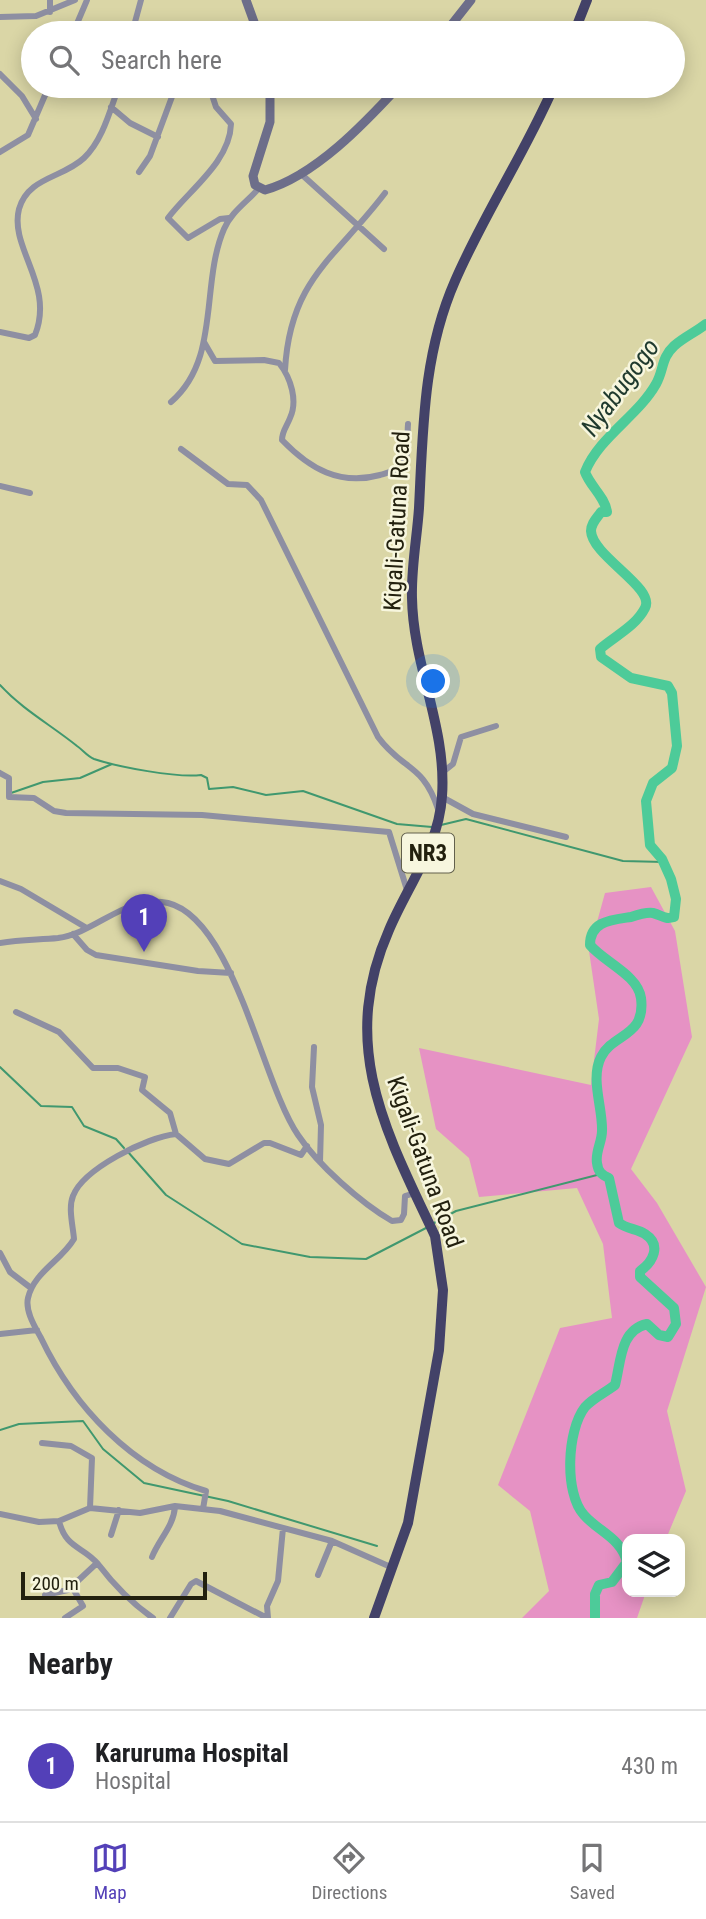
<!DOCTYPE html>
<html lang="en">
<head>
<meta charset="utf-8">
<style>
  body { margin:0; font-family:"Roboto Condensed",sans-serif; background:#f2f2f2; color:#202124 }
  .controls { position:absolute; right:21px; bottom:21px; display:grid; overflow:hidden; border-radius:14px; box-shadow:0 4px 18px #0003 }
  .controls button { width:63px; height:63px; display:grid; place-items:center; padding:0; border:0; border-bottom:2px solid #e0e0e0; background:#fff; color:#202124; font:35px sans-serif }
  .scale { position:absolute; left:21px; bottom:18px; width:186px; box-sizing:border-box; padding-left:7px; border:4px solid #22200e; border-top:0; font-size:19px; line-height:24px; white-space:nowrap; color:#22200e; -webkit-text-stroke:5px #f7f6de; paint-order:stroke }
  .you { position:absolute; left:434px; top:682px; width:24px; height:24px; margin:-18px; border:5px solid #fff; border-radius:50%; background:#1a73e8; box-shadow:0 0 0 10px #1a73e833 }
  .badge { display:grid; place-items:center; width:46px; height:46px; border-radius:50%; background:#5340b8; color:#fff; font-size:23px; font-weight:700 }
  .pin { position:absolute; translate:-50% -58px; filter:drop-shadow(0 2px 4px #0008) }
  .pin::after { content:''; position:absolute; top:37px; width:24px; height:21px; background:inherit; clip-path:polygon(0 0,100% 0,50% 100%) }
  .list { margin:0; padding:0; list-style:none }
  h2 { display:flex; justify-content:space-between; align-items:center; height:91px; margin:0; padding:0 28px; font-size:30px }
  h2 small { font-size:23px; font-weight:400; color:#757577 }
  .list li { display:grid; grid-template-columns:46px 1fr auto; gap:21px; align-items:center; box-sizing:border-box; height:112px; padding:0 28px; border-top:2px solid #e0e0e0 }
  .list b { display:block; font-size:26px; white-space:nowrap }
  .list p { margin:0; font-size:23px; white-space:nowrap; color:#757577 }
  .list em { font-size:23px; font-style:normal; color:#757577 }
  .icon { flex:none; width:38px; height:38px; fill:none; stroke:currentColor; stroke-width:2; stroke-linecap:round; stroke-linejoin:round }
  .map { position:relative; flex:none; width:706px; height:1618px; overflow:hidden }
  .search { position:absolute; background:#fff; box-shadow:0 4px 18px #0003; left:21px; right:21px; top:21px; height:77px; display:flex; align-items:center; gap:18px; box-sizing:border-box; padding:0 24px; border-radius:38px; color:#757577; font-size:26px }
  .sheet { height:203px; background:#fff }
  nav { display:flex; justify-content:space-around; align-items:center; box-sizing:border-box; height:98px; border-top:2px solid #e0e0e0; background:#fff; font-size:19px; color:#757577 }
  nav a { display:grid; justify-items:center; gap:4px }
  nav .on { color:#5340b8 }
  .map>svg:first-child { display:block }
  .green { fill:#e692c4 }
  .lines { fill:none; stroke-linecap:round; stroke-linejoin:round }
  .stream { stroke:#40986f; stroke-width:2 }
  .river { stroke:#4dcb99; stroke-width:10 }
  .street { stroke:#8e8fa2; stroke-width:6 }
  .secondary { stroke:#6d6e8a; stroke-width:9 }
  .highway { stroke:#434268; stroke-width:10 }
  .labels { text-anchor:middle; dominant-baseline:central; stroke-width:5; stroke-linejoin:round; paint-order:stroke }
  .shield { fill:#f7f6de; stroke:#62604c; stroke-width:2 }
  .shield-label { font-size:23px; font-weight:bold; fill:#22200e }
  .street-label { font-size:24px; fill:#22200e; stroke:#f7f6de }
  .water-label { font-size:26px; font-style:italic; fill:#1f3a2e; stroke:#f7f6de }
</style>
</head>
<body>
<div class="map">
<svg width="706" height="1618" viewBox="0 0 706 1618">
  <rect width="100%" height="100%" fill="#dad6a6"/>
  <!-- green -->
  <path class="green" d="M651 887 675 931 692 1037 631 1169 657 1203 706 1287 667 1411 686 1491 666 1539H627V1592H646L637 1618H522L549 1591 530 1511 498 1485 560 1328 612 1318 603 1244 577 1188 479 1197 469 1158 436 1129 419 1048 591 1085 599 1019 589 951 605 893Z"/>
  <g class="lines">
    <!-- stream -->
    <path class="stream" d="M0 685C23 710 51 725 77 746 83 750 87 756 94 759 118 767 177 778 201 775L207 778 209 789 233 787 266 795 303 791 397 824 432 827
      M11 793 43 782 80 778 112 764
      M441 825 466 819 623 861 664 862
      M0 1067 41 1106 72 1107 84 1126 116 1139 124 1148
      M128 1152 166 1195 242 1244 310 1257 366 1259 426 1228
      M434 1223 456 1211 601 1174
      M0 1430 19 1424 83 1421 103 1449 144 1483 228 1501 377 1546"/>
    <!-- river -->
    <path class="river" d="M595 1618V1594L599 1585 612 1582 627 1562C621 1538 599 1532 584 1515 564 1493 567 1430 585 1407 593 1398 606 1392 615 1385 621 1362 620 1330 647 1324L659 1335 668 1337 676 1324 674 1308 640 1277V1271C653 1262 662 1245 645 1234 638 1229 627 1229 619 1223L609 1178C602 1175 598 1172 597 1163 595 1152 602 1142 602 1131 603 1108 590 1079 601 1057 613 1033 646 1037 641 998 638 975 604 962 590 945 590 921 611 920 631 917 637 915 647 912 653 913 662 915 664 920 674 917L676 899 671 879 662 859 650 845 646 801 653 783 672 768 677 746 672 693 668 686 631 678 601 657 600 649C615 636 636 626 645 608 656 588 592 556 591 531 591 523 597 518 601 512H607C605 497 590 486 585 472 599 437 638 416 656 384 664 370 661 358 674 346 684 337 696 332 706 324"/>
    <!-- street -->
    <path class="street" d="M50 0V12
      M0 17 36 16 75 0
      M73 33 87 0
      M132 33 141 0
      M0 74 22 96 36 119
      M209 86 216 107 231 124C230 162 188 191 168 218L188 238 220 219 229 218
      M111 107 130 123 158 137
      M0 152 28 135 49 86
      M139 172 150 156 176 86
      M300 173 384 249
      M0 332 29 338 35 335C55 285 9 248 19 209 28 177 63 178 84 158 103 140 110 110 119 86
      M204 342 215 361 264 360 279 363C291 378 298 401 290 418 287 426 282 431 282 440 310 469 340 486 380 475 391 472 402 470 406 457 409 447 407 434 408 424
      M285 370C290 279 335 259 385 193
      M171 402C221 359 200 285 224 229 231 212 247 202 259 188
      M181 449 228 484 247 485 261 500 378 737C403 771 423 763 438 809
      M0 486 30 493
      M443 772 453 764 461 737 496 726
      M0 773 9 778V797L34 798 54 811 66 813 202 815 389 832 407 890
      M442 797 473 814 566 837
      M0 881 21 889 85 927
      M73 934 87 950 96 955 198 971 231 973
      M0 943C20 939 39 940 58 938 96 933 127 893 168 903 234 919 262 1083 298 1135 318 1165 361 1203 392 1221L401 1220 404 1214 405 1196 415 1193
      M16 1012 59 1032 93 1068H118L145 1077 142 1090 170 1113 176 1134
      M314 1047 312 1087 321 1125 320 1162
      M0 1253 10 1272 31 1288
      M0 1334 37 1330
      M42 1443 71 1446 92 1458 90 1508
      M203 1509 206 1491C132 1469 74 1407 41 1338 35 1327 25 1311 28 1298 34 1272 61 1261 74 1239 73 1226 68 1208 73 1196 83 1169 147 1137 176 1134L205 1159 229 1164 264 1143H270L301 1155 307 1146
      M0 1514 39 1522 59 1521 90 1508 140 1513 175 1506 220 1511 332 1541 393 1568
      M59 1521C66 1549 83 1546 98 1564 114 1585 130 1602 153 1618
      M111 1535 119 1510
      M152 1557C159 1539 174 1526 175 1506
      M318 1575 332 1541
      M45 1595 68 1590 97 1563
      M65 1618 83 1606 72 1587
      M170 1618 191 1584 196 1581 267 1618
      M268 1618 267 1606 278 1581 283 1528"/>
    <!-- secondary -->
    <path class="secondary" d="M246 0 258 33
      M445 33 471 0
      M270 86V122L253 176 255 185 265 190C315 176 365 123 399 86"/>
    <!-- highway -->
    <path class="highway" d="M574 33 587 0
      M374 1618 408 1523 439 1350 443 1290 435 1236C386 1132 338 1046 389 930 408 885 439 846 442 796 447 728 413 666 412 598 411 568 417 538 419 508 423 429 423 354 455 281 484 214 525 153 554 86"/>
  </g>
  <g class="labels">
    <!-- shield labels -->
    <rect class="shield" x="402" y="833.5" width="52" height="39" rx="5"/>
    <g class="shield-label">
      <text x="428" y="853">NR3</text>
    </g>
    <!-- street labels -->
    <g class="street-label">
      <text transform="translate(397 521) rotate(-87)">Kigali-Gatuna Road</text>
      <text transform="translate(425 1162) rotate(70)">Kigali-Gatuna Road</text>
    </g>
    <!-- water labels -->
    <g class="water-label">
      <text transform="translate(620 387) rotate(-54)">Nyabugogo</text>
    </g>
  </g>
</svg>
<div class="controls">
<button><svg class="icon" aria-label="layers" viewBox="0 0 24 24"><path d="M12 4l9 5-9 5-9-5zM3 14l9 5 9-5"/></svg></button>
</div>
<div class="scale">200 m</div>
<div class="you"></div>
<div class="pin badge" style="left:144px;top:952px">1</div>
<div class="search"><svg class="icon" aria-label="search" viewBox="0 0 24 24"><circle cx="10" cy="10" r="6"/><path d="M15 15l6 6"/></svg>Search here</div>
</div>
<section class="sheet">
<h2>Nearby<small></small></h2>
<ul class="list">
<li><span class="badge">1</span><div><b>Karuruma Hospital</b><p>Hospital</p></div><em>430 m</em></li>
</ul>
</section>
<nav>
<a class="on"><svg class="icon" aria-label="map" viewBox="0 0 24 24"><path d="M3 6l6-2 6 2 6-2v14l-6 2-6-2-6 2zM9 4v14M15 6v14"/></svg>Map</a>
<a><svg class="icon" aria-label="directions" viewBox="0 0 24 24"><path d="M12 3l9 9-9 9-9-9zM9 14v-3h6M13 9l2 2-2 2"/></svg>Directions</a>
<a><svg class="icon" aria-label="saved" viewBox="0 0 24 24"><path d="M7 4h10v16l-5-4-5 4z"/></svg>Saved</a>
</nav>
</body>
</html>
